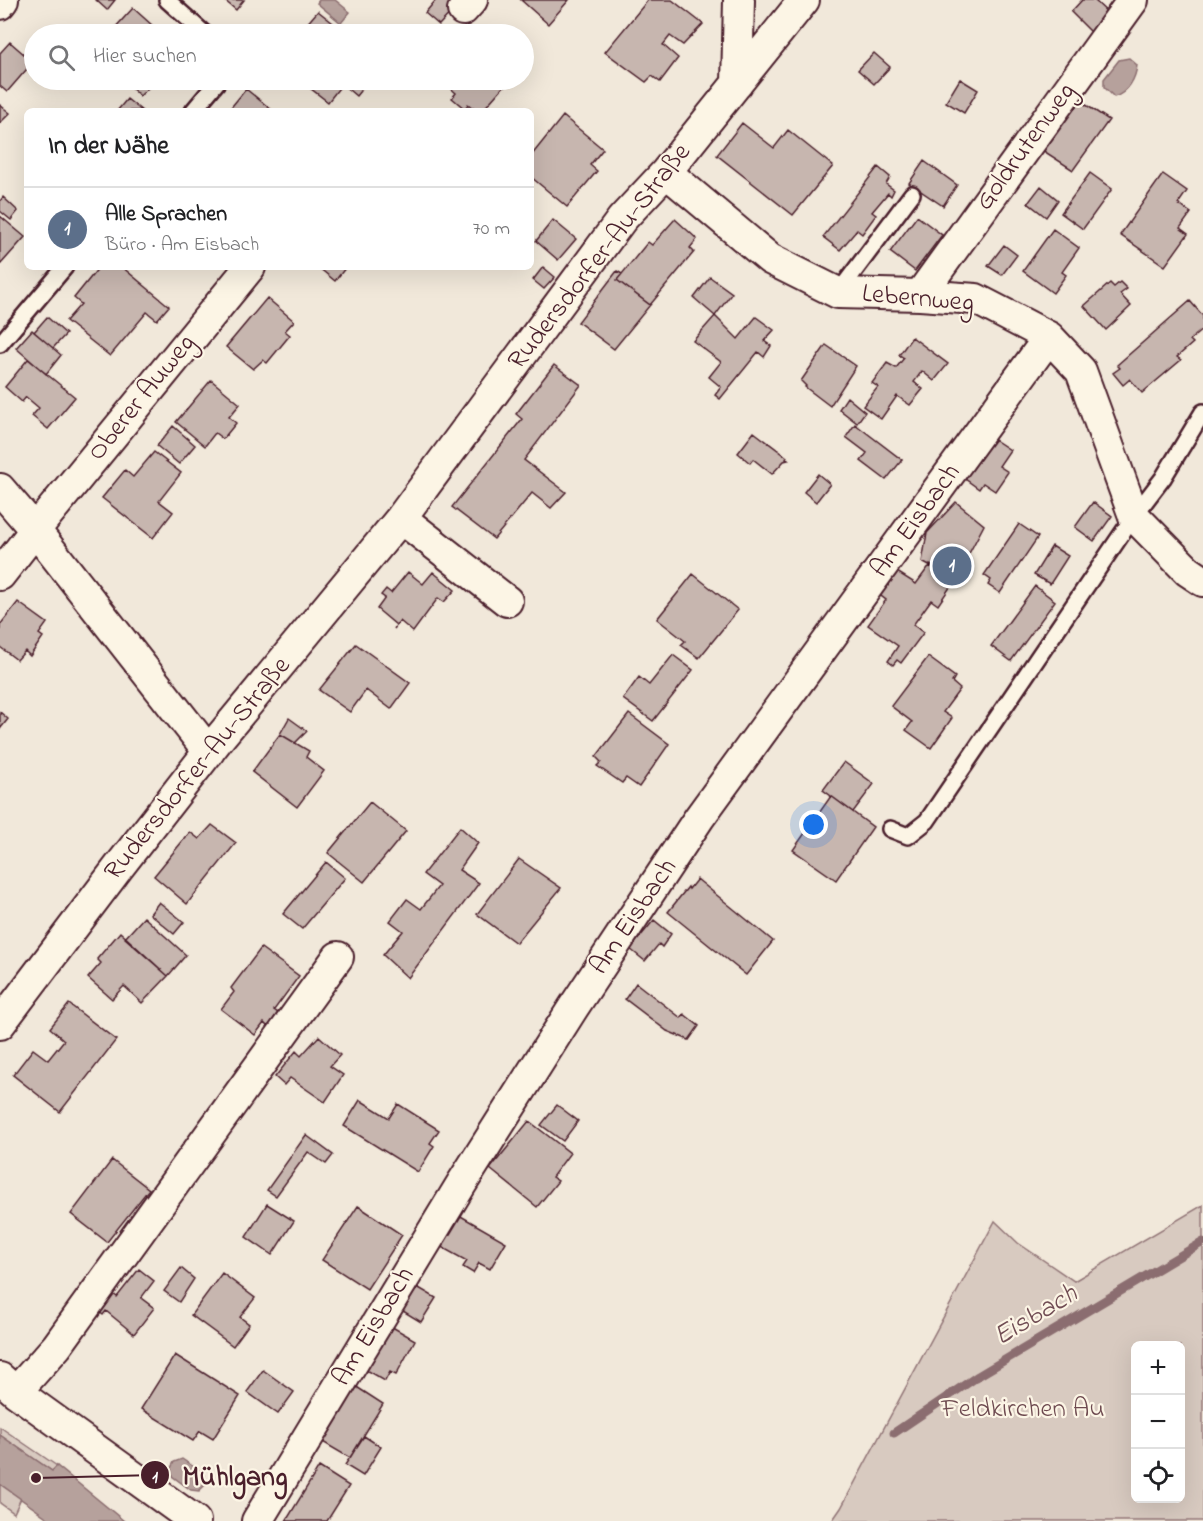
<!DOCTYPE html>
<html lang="de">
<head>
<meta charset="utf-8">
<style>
  body { margin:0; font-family:"Indie Flower",sans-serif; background:#f2f2f2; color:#202124 }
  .controls { position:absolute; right:18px; bottom:18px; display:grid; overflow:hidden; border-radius:9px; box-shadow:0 6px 24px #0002 }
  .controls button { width:54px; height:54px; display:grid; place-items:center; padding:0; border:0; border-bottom:2px solid #e0e0e0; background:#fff; color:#202124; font:30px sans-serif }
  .you { position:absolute; left:814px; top:825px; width:21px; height:21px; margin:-15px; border:4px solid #fff; border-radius:50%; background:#1a73e8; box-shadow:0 0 0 9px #1a73e833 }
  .badge { display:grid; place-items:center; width:39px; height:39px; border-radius:50%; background:#db2777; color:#fff; font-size:20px; font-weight:700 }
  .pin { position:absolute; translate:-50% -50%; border:3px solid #fff; box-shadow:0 2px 6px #0006 }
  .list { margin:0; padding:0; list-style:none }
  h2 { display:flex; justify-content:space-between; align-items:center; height:78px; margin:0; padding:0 24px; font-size:26px }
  h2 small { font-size:20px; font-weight:400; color:#757577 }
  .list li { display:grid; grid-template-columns:39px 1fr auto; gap:18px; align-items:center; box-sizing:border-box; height:84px; padding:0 24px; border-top:2px solid #e0e0e0 }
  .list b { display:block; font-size:22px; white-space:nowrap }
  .list p { margin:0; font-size:20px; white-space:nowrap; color:#757577 }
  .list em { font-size:20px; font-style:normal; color:#757577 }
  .icon { flex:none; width:33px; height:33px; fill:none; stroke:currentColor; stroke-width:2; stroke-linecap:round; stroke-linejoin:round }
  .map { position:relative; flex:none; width:1203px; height:1521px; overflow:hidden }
  .search { position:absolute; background:#fff; box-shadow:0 6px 24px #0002; left:24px; top:24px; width:510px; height:66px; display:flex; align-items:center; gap:15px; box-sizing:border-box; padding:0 21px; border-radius:33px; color:#757577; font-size:22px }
  .panel { position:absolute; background:#fff; box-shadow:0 6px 24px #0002; left:24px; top:108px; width:510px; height:162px; border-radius:9px }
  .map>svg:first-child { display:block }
  .green { fill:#d8cac0; stroke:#917476; stroke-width:1.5; fill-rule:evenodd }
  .water { fill:#b6a19c; stroke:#8b6d6f; stroke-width:1.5 }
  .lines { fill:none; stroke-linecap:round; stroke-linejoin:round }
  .stream { stroke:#8b6d6f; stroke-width:9 }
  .building { fill:#c7b6af; stroke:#4a1f2b; stroke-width:1.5 }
  .service-casing { stroke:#4a1f2b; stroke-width:20 }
  .minor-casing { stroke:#4a1f2b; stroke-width:34 }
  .service { stroke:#fcf5e5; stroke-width:15 }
  .minor { stroke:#fcf5e5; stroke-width:30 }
  .labels { text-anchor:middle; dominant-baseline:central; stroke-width:4.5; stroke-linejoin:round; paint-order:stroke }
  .street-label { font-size:27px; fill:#4a1f2b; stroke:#fcf5e5 }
  .park-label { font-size:27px; fill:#6e4a50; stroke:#fcf5e5 }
  .water-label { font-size:28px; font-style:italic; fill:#704c53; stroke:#fcf5e5 }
  .leader { fill:none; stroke:#4a1f2b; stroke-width:2 }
  .callout-dot { fill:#4a1f2b; stroke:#fcf5e5; stroke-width:2 }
  .mark-label { font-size:18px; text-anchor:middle; font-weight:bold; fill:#fff }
  .callout-label { font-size:28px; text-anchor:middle; font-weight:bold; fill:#4a1f2b; stroke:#fcf5e5; stroke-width:4.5; stroke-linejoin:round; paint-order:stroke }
</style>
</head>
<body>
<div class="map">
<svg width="1203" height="1521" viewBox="0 0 1203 1521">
  <rect width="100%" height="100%" fill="#f1e8da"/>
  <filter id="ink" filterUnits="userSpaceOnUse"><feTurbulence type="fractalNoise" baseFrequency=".0167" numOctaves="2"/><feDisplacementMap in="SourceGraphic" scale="12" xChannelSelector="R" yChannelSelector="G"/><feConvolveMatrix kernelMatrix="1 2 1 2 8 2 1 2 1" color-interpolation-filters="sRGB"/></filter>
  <g filter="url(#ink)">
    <!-- green -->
    <path class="green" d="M1203 1205V1521H832L841 1508 995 1221 1018 1243 1074 1281ZM1136 1346H1180V1498H1136Z
      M0 1427 57 1466 52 1471 0 1435Z
      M0 1484 21 1498 14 1513 0 1503Z"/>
    <!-- water -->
    <path class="water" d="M319 0H335L350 12 341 23 317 3Z
      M1129 58 1137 65C1136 78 1128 93 1114 97L1104 87V79L1119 60Z
      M0 1435 52 1471 57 1466 124 1521H52L0 1484Z
      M182 1459 203 1473 207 1483 199 1491 191 1490 172 1476 171 1468 174 1462Z"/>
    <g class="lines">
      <!-- stream -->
      <path class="stream" d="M894 1433 978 1376 1203 1242"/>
    </g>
    <!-- building -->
    <path class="building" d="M96 0H115L107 10Z
      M224 0H244L236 10Z
      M436 0H448L456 7 439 25 425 13Z
      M521 0H569L548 24Z
      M648 0H672L703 24 683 45 670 36 663 45 678 58 660 82 652 76 646 82 605 52Z
      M1082 0H1094L1109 14 1091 32 1071 12Z
      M133 8 153 26 148 31 152 34H118L113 30Z
      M318 11 343 31 339 34H298Z
      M10 42 33 62 7 92 0 86V53Z
      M874 53 890 67 874 84 858 70Z
      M960 79 978 90 964 113 946 102Z
      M123 80H156L140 96Z
      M163 80H178L171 87Z
      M316 80H369L356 96 342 84 328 102 310 88Z
      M450 80H497L504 86 482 111H477L468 104 465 109 452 98 456 93 446 84Z
      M246 89 273 111H228Z
      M1074 97 1109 120 1073 170 1039 148Z
      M127 99 142 111H117Z
      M0 105 10 113 0 123Z
      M563 116 603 149 590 165 597 171 567 207 531 177V156Z
      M742 123 774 148 788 130 833 166 793 215 717 155Z
      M924 161 957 185 943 206 909 183Z
      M878 167 890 177 886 184 894 190 891 196 888 193 872 212 876 215 862 234 857 230 840 250 823 237Z
      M1090 173 1112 189 1083 229 1061 213Z
      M1163 174 1187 191 1178 204 1191 213 1180 228 1188 234 1165 266 1120 235Z
      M1041 186 1058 200 1046 217 1028 203Z
      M3 197 18 211 11 220 0 211V201Z
      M0 216 25 237 0 265Z
      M917 216 942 235 915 271 890 252Z
      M675 219 697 239 690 248 694 252 650 305 617 280 648 242 652 245Z
      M553 220 576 239 558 260 536 241Z
      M1053 229 1079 248 1062 272 1066 275 1053 293 1023 271Z
      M1004 245 1017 255 1002 275 988 266Z
      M99 267H122L169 306 157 320 147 312 110 356 66 321 81 304 74 298Z
      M318 267H346L335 281Z
      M543 267 555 277 544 289 533 280Z
      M617 271 622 274 617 280 650 305 614 349 578 322Z
      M710 277 732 293 715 316 694 298Z
      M1120 282 1127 289 1120 294 1131 306 1106 330 1084 306 1110 283 1114 287Z
      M267 298 294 321 285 331 290 335 267 363 263 360 253 369 226 347Z
      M1190 301 1203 316V329L1190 340 1193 343 1177 357 1181 360 1142 393 1130 379 1123 385 1113 373 1120 368 1117 365Z
      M715 316 738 339 756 317 774 330 764 341 771 346 764 357 758 352 720 399 715 395 721 387 709 377 721 362 693 341Z
      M47 317 66 334 53 348 34 332Z
      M32 330 61 355 46 374 16 348Z
      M912 337 948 364 934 381 922 371 914 382 923 389 910 405 897 396 881 419 863 406 878 387 872 383 887 363 896 368 904 358 899 355Z
      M826 345 856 366 830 406 805 387 806 386 801 381Z
      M28 359 75 397 48 429 32 416 39 408 26 397 22 402 5 387Z
      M554 365 581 385 524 460 566 492 551 508 532 493 494 539 452 507 522 419 516 414Z
      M211 380 240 404 229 417 236 423 223 439 215 433 205 446 176 422Z
      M847 397 865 412 857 423 839 409Z
      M855 424 902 460 886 480 861 461 867 453 846 437Z
      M173 426 195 445 179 464 157 446Z
      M754 432 787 457 786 459 788 460 784 461 772 474 753 459 750 463 738 453Z
      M989 436 1010 450 999 466 1008 472 995 491 983 483 979 489 961 476Z
      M154 452 181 473 159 501 173 512 153 538 102 498 125 470 133 477Z
      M818 474 830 484 816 502 804 492Z
      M956 502 984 525 955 580 922 562 927 533Z
      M1093 502 1112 516 1094 541 1075 527Z
      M1019 524 1038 537 1000 593 988 585 991 580 984 575Z
      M1052 546 1068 556 1050 584 1034 575Z
      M930 565 955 580 938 605 931 600 913 625 924 632 901 663 897 660 893 665 888 661 898 646 868 625 886 600 877 593 894 570 916 584Z
      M408 572 423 584 433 572 455 590 444 602 438 598 413 632 400 621 394 629 396 625 377 609 385 598 381 595 386 589 391 593Z
      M693 574 738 610 699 658 681 645 685 641 657 619Z
      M1035 586 1055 601 1011 661 991 646Z
      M18 602 47 623 39 634 43 637 30 656 25 651 17 660 0 647V625Z
      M356 644 410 683 391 709 366 690 350 712 319 690Z
      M673 655 693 670 653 721 623 699 639 677 649 685Z
      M928 657 955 677 952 682 960 689 943 712 952 718 931 748 906 730 912 722 891 706Z
      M0 712 8 719 0 729Z
      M629 714 669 744 639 787 626 778 622 783 597 766 601 762 596 757Z
      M289 718 307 731 295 743 280 734Z
      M280 734 309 751 306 757 324 771 297 807 252 772Z
      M844 762 874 784 853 812 823 790Z
      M831 796 873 827 836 880 793 850Z
      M370 802 406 831 364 882 328 853Z
      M212 825 236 843 187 904 154 876 190 832 199 839Z
      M460 827 478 843 459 870 479 883 408 978 383 955 403 931 390 921 407 899 421 909 439 886 423 874Z
      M519 859 561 888 516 943 477 914Z
      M326 862 345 878 302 929 283 914Z
      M697 879 773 941 746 975 668 912 688 887 689 889Z
      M159 902 184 922 174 934 150 914Z
      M144 917 186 955 168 976 125 938Z
      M654 920 671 934 662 947 659 944 645 961 630 949Z
      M120 932 168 976 142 1003 124 986 112 999 88 978 101 963 97 959Z
      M261 948 299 976 274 1010 278 1013 268 1027 264 1023 255 1035 221 1009 234 992 231 988Z
      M636 983 681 1018 684 1014 699 1026 689 1040 667 1031 625 999Z
      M69 1004 116 1040 60 1112 13 1075 33 1049 48 1060 64 1040 50 1028Z
      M319 1036 340 1055 330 1066 343 1075 325 1102 290 1078 284 1085 275 1077 296 1051 301 1056Z
      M360 1100 389 1118 398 1104 439 1130 430 1143 434 1146 418 1172 344 1126Z
      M557 1105 578 1121 563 1141 541 1125Z
      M529 1121 570 1153 552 1177 558 1181 537 1207 490 1169Z
      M306 1135 333 1155 326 1164 308 1152 276 1196 267 1190Z
      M112 1160 149 1189 107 1242 71 1214Z
      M267 1204 294 1221 272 1255 246 1237Z
      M358 1206 402 1235 367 1289 322 1260Z
      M452 1211 506 1242 490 1269 479 1263 473 1273 463 1267 467 1261 434 1243Z
      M181 1268 194 1279 179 1302 164 1291Z
      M139 1269 154 1281 141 1298 154 1308 134 1334 106 1311 103 1315 93 1307 107 1289 117 1297Z
      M222 1273 255 1298 240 1317 249 1324 233 1346 191 1315Z
      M412 1284 436 1298 421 1322 398 1308Z
      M387 1324 415 1340 396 1375 390 1372 385 1381 362 1368Z
      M175 1355 240 1396 213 1439 200 1431 193 1441 141 1409Z
      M263 1370 294 1392 278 1414 247 1392Z
      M352 1384 383 1404 350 1458 321 1441Z
      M364 1436 381 1447 363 1476 345 1465Z
      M319 1467 349 1486 327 1521H286Z"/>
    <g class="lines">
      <defs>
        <path id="service" d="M167 0 205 34
          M193 111 219 80
          M838 293 912 194
          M0 344 65 267
          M890 829 908 836 927 821 1134 516 1163 478 1203 412"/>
        <path id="minor" d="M0 4 3 0
          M463 10 472 0
          M737 84 739 0
          M666 172 770 259 838 293 920 295 976 299 1049 337 1081 371 1134 516 1188 571 1203 581
          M920 295 1133 0
          M0 489 35 530 209 752
          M401 518 507 601
          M0 575 35 530 250 267
          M0 1024 118 868 217 741 401 518 622 219 666 172 804 0
          M0 1378 16 1392 195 1521
          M16 1392 57 1346 338 957
          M257 1521 462 1183 573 1008 699 818 1049 337"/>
      </defs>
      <!-- service casing -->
      <use href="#service" class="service-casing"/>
      <!-- minor casing -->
      <use href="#minor" class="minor-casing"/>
      <!-- service -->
      <use href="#service" class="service"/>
      <!-- minor -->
      <use href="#minor" class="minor"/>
    </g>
  </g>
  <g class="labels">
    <!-- street labels -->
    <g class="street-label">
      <text transform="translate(1026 147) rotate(-54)">Goldrutenweg</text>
      <text transform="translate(600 257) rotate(-52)">Rudersdorfer-Au-Straße</text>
      <text transform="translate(918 299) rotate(5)">Lebernweg</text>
      <text transform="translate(142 398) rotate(-51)">Oberer Auweg</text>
      <text transform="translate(916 521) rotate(-54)">Am Eisbach</text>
      <text transform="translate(198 769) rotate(-51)">Rudersdorfer-Au-Straße</text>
      <text transform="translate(634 917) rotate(-56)">Am Eisbach</text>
      <text transform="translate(374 1327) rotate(-59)">Am Eisbach</text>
    </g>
    <!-- park labels -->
    <g class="park-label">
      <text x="1023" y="1409">Feldkirchen Au</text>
    </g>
    <!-- water labels -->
    <g class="water-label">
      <text transform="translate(1036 1316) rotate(-31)">Eisbach</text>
    </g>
  </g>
  <!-- callouts -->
  <path class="leader" d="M36 1478L155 1475"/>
  <g class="callout-dot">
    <circle cx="36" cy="1478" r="6"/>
    <circle cx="155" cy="1475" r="15"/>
  </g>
  <g class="mark-label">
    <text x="155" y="1482">1</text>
  </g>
  <g class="callout-label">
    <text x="235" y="1485">Mühlgang</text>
  </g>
</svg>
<div class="controls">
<button>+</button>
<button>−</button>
<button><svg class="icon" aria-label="locate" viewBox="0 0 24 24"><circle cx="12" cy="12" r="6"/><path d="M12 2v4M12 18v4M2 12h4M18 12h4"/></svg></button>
</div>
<div class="you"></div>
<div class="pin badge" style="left:952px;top:566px;background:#5c6f8a">1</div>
<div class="search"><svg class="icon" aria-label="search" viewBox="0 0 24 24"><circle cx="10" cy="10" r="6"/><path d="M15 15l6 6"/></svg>Hier suchen</div>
<section class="panel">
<h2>In der Nähe<small></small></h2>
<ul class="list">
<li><span class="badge" style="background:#5c6f8a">1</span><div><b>Alle Sprachen</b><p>Büro · Am Eisbach</p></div><em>70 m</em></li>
</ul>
</section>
</div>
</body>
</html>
